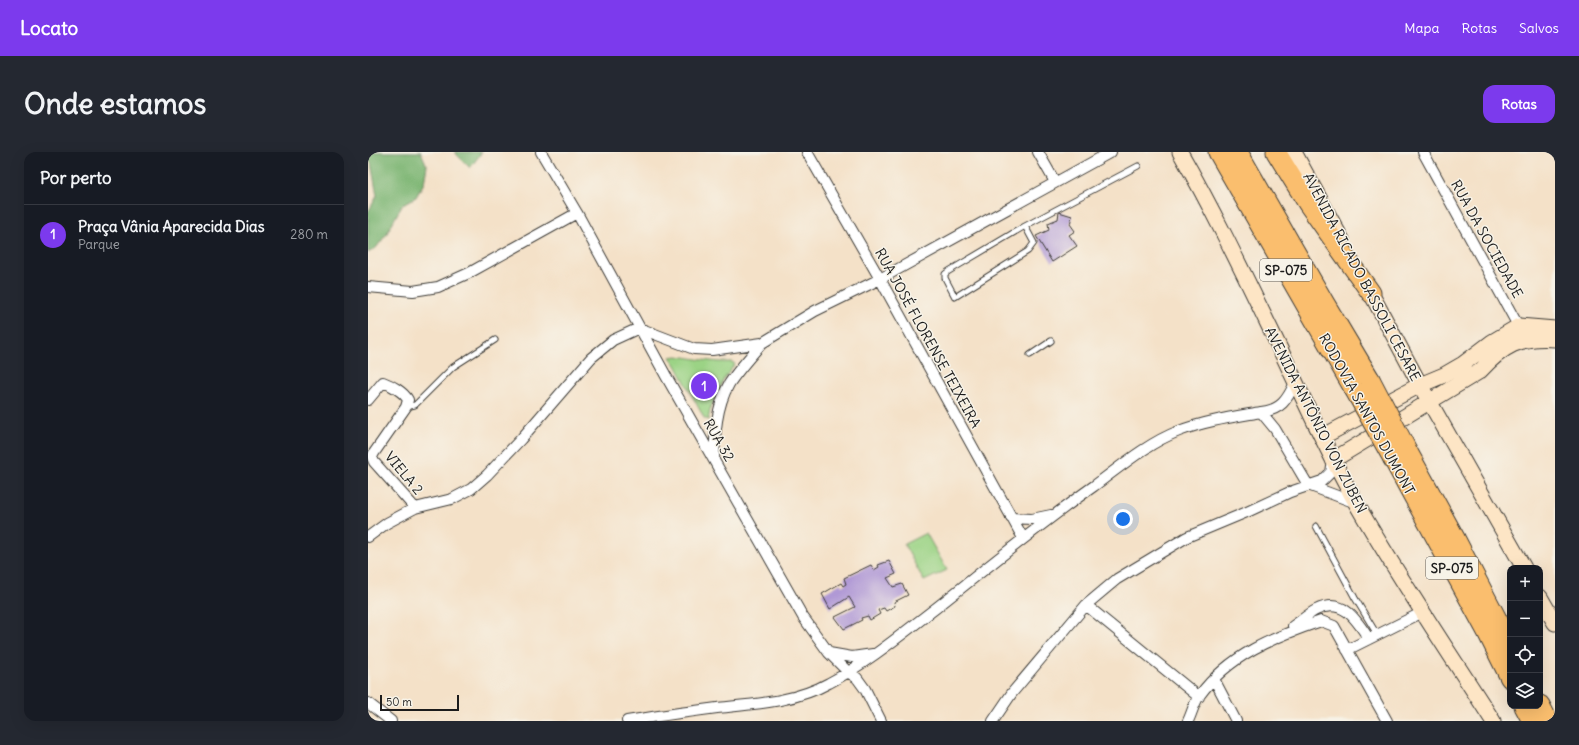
<!DOCTYPE html>
<html lang="pt">
<head>
<meta charset="utf-8">
<style>
  body { margin:0; font-family:Delius,sans-serif; background:#242831; color:#f1f3f6 }
  .controls { position:absolute; right:12px; bottom:12px; display:grid; overflow:hidden; border-radius:8px; box-shadow:0 4px 16px #0002 }
  .controls button { width:36px; height:36px; display:grid; place-items:center; padding:0; border:0; border-bottom:1px solid #363941; background:#171b24; color:#f1f3f6; font:20px sans-serif }
  .scale { position:absolute; left:12px; bottom:10px; width:79px; box-sizing:border-box; padding-left:4px; border:2px solid #1c1c1c; border-top:0; font-size:11px; line-height:14px; white-space:nowrap; color:#1c1c1c; -webkit-text-stroke:3px #f7f3e8; paint-order:stroke }
  .you { position:absolute; left:755px; top:367px; width:14px; height:14px; margin:-10px; border:3px solid #fff; border-radius:50%; background:#1a73e8; box-shadow:0 0 0 6px #1a73e833 }
  .badge { display:grid; place-items:center; width:26px; height:26px; border-radius:50%; background:#7c3aed; color:#fff; font-size:13px; font-weight:700 }
  .pin { position:absolute; translate:-50% -50%; border:2px solid #fff; box-shadow:0 1px 4px #0006 }
  .list { margin:0; padding:0; list-style:none }
  h2 { display:flex; justify-content:space-between; align-items:center; height:52px; margin:0; padding:0 16px; font-size:17px }
  h2 small { font-size:13px; font-weight:400; color:#9ea1a6 }
  .list li { display:grid; grid-template-columns:26px 1fr auto; gap:12px; align-items:center; box-sizing:border-box; height:60px; padding:0 16px; border-top:1px solid #363941 }
  .list b { display:block; font-size:15px; white-space:nowrap }
  .list p { margin:0; font-size:13px; white-space:nowrap; color:#9ea1a6 }
  .list em { font-size:13px; font-style:normal; color:#9ea1a6 }
  .icon { flex:none; width:22px; height:22px; fill:none; stroke:currentColor; stroke-width:2; stroke-linecap:round; stroke-linejoin:round }
  .map { position:relative; flex:none; width:1187px; height:569px; overflow:hidden; border-radius:12px }
  header { display:flex; align-items:center; gap:24px; box-sizing:border-box; height:56px; padding:0 20px; background:#7c3aed; color:#fff }
  header strong { font-size:19px }
  nav { display:flex; gap:22px; margin-inline-start:auto; font-size:14px }
  .intro { display:flex; align-items:center; justify-content:space-between; box-sizing:border-box; height:96px; padding:0 24px }
  h1 { margin:0; font-size:28px }
  .button { padding:10px 18px; border-radius:12px; background:#7c3aed; color:#fff; font-size:14px; font-weight:700 }
  main { display:flex; gap:24px; padding:0 24px }
  aside { flex:1; background:#171b24; border-radius:12px; box-shadow:0 4px 16px #0002 }
  .map>svg:first-child { display:block }
  .green { fill:#9bd385; stroke:#5c7850 }
  .forest { fill:#7cb572; stroke:#4c6847 }
  .building { fill:#b099d5 }
  .lines { fill:none; stroke-linecap:round; stroke-linejoin:round }
  .lane-casing { stroke:#3c3a36; stroke-width:7 }
  .street-casing { stroke:#3c3a36; stroke-width:12 }
  .secondary-casing { stroke:#3c3a36; stroke-width:17 }
  .highway-casing { stroke:#3c3a36; stroke-width:21 }
  .lane { stroke:#fff; stroke-width:5 }
  .street { stroke:#fff; stroke-width:10 }
  .secondary { stroke:#fde5c5; stroke-width:15 }
  .highway { stroke:#fabe6e; stroke-width:19 }
  .highway-bridge-casing { stroke:#3c3a36; stroke-width:21; stroke-linecap:butt }
  .highway-bridge { stroke:#fabe6e; stroke-width:19 }
  .labels { text-anchor:middle; dominant-baseline:central; stroke-width:3; stroke-linejoin:round; paint-order:stroke }
  .shield { fill:#f7f3e8; stroke:#5e5c59; stroke-width:1 }
  .shield-label { font-size:13px; font-weight:bold; fill:#1c1c1c }
  .street-label { font-size:14px; fill:#1c1c1c; stroke:#f7f3e8 }
</style>
</head>
<body>
<header>
<strong>Locato</strong>
<nav><a>Mapa</a><a>Rotas</a><a>Salvos</a></nav>
</header>
<div class="intro"><h1>Onde estamos</h1><a class="button">Rotas</a></div>
<main>
<aside>
<h2>Por perto<small></small></h2>
<ul class="list">
<li><span class="badge">1</span><div><b>Praça Vânia Aparecida Dias</b><p>Parque</p></div><em>280 m</em></li>
</ul>
</aside>
<div class="map">
<svg width="1187" height="569" viewBox="0 0 1187 569">
  <rect width="100%" height="100%" fill="#f7f3e8"/>
  <filter id="ink" filterUnits="userSpaceOnUse"><feTurbulence type="fractalNoise" baseFrequency=".025" numOctaves="2"/><feDisplacementMap in="SourceGraphic" scale="8" xChannelSelector="R" yChannelSelector="G"/><feConvolveMatrix kernelMatrix="1 2 1 2 8 2 1 2 1" color-interpolation-filters="sRGB"/></filter>
  <filter id="wash" filterUnits="userSpaceOnUse"><feTurbulence type="fractalNoise" baseFrequency=".012" numOctaves="4" result="noise"/><feDisplacementMap in="SourceGraphic" scale="16" xChannelSelector="R" yChannelSelector="G"/><feGaussianBlur stdDeviation="0.9" result="paint"/><feColorMatrix in="noise" values="0 0 0 0 0 0 0 0 0 0 0 0 0 0 0 0 0 1.4 0 .05"/><feComposite in="paint" operator="in"/></filter>
  <g filter="url(#wash)">
    <rect width="100%" height="100%" fill="#f4e1c8"/>
    <!-- green -->
    <path class="green" d="M309 204C327 206 345 211 364 210L367 212 355 228 351 240 343 254 340 268 336 266 308 213 302 205Z
      M558 381 579 418 556 429 536 392Z"/>
    <!-- forest -->
    <path class="forest" d="M0 0H53L59 14 56 31 48 45 34 53 18 83 8 96 0 101V60L9 44 3 11 0 8Z
      M86 0H114L102 16Z"/>
    <g id="blocks">
      <!-- building -->
      <path class="building" d="M691 60 704 64 702 72 707 79 701 83 709 94 684 110 668 84 681 78 680 71 690 67Z
        M521 409 528 422 519 426 525 435 534 432 540 443 526 450 527 454 518 459 516 456 510 458 512 462 502 468 500 464 493 466 494 468 476 477 467 465 487 455 481 445 462 457 454 442 473 431 475 434 478 432 476 426 503 413 506 418 511 415 510 413Z"/>
    </g>
  </g>
  <g filter="url(#ink)">
    <use href="#blocks" fill-opacity="0" stroke="#3c3a36" stroke-width="1"/>
    <g class="lines">
      <defs>
        <path id="lane" d="M657 74 666 91 660 99 587 145 577 126V122L581 119 657 74 770 14
          M662 203 683 189
          M38 255 47 253 85 215 127 188
          M948 374 987 446 1010 484"/>
        <path id="street" d="M173 0 209 61 298 224 435 465 461 501 480 520 489 526 497 537 513 569
          M439 0 512 127 655 386
          M670 0 687 30
          M1055 0 1153 179
          M0 135 45 139 70 135 101 121 209 61
          M394 191 447 159 512 127 743 0
          M0 248 15 230C23 233 36 240 40 248L38 255 6 301 4 305 6 310 47 356
          M893 260C913 258 919 248 927 231
          M940 333 988 351
          M643 366 664 367 683 363
          M0 385 19 371 47 356 84 347 103 337 119 323 153 287 223 206 245 188 271 176 326 197 344 198 394 191C383 204 370 218 361 232 348 255 347 282 346 308
          M718 453 831 545
          M925 474C933 469 940 462 948 458 975 445 988 467 1001 487
          M979 498 1055 460
          M461 501 484 505 505 502
          M846 527 868 569
          M0 551 23 569
          M259 569C289 564 318 560 349 556 387 552 427 550 461 531 499 511 534 482 568 456 620 415 672 372 726 334 753 314 780 291 811 279 837 269 865 265 893 260L907 277 940 333
          M625 569 644 541 718 453 749 427 819 385 879 360 922 340 954 329 963 320 965 308
          M820 569C824 561 826 551 831 544 862 502 906 485 953 469L966 474 1019 569"/>
        <path id="secondary" d="M812 0C844 56 872 114 900 172 929 231 955 293 988 351 1030 425 1079 497 1125 569
          M926 0 974 88
          M998 132 1052 233 1156 416
          M954 285 1052 233 1076 223 1095 212 1124 190 1151 174 1187 177
          M965 308 1112 219C1135 194 1152 184 1187 187
          M1172 445 1187 471"/>
        <path id="highway" d="M850 0 986 237
          M870 0 956 150 1002 227
          M908 0 940 52 1003 141
          M1040 300 1087 386 1142 492
          M1025 307 1119 480 1142 526
          M1172 553 1180 569
          M1156 554 1164 569"/>
      </defs>
      <!-- lane casing -->
      <use href="#lane" class="lane-casing"/>
      <!-- street casing -->
      <use href="#street" class="street-casing"/>
      <!-- secondary casing -->
      <use href="#secondary" class="secondary-casing"/>
      <!-- highway casing -->
      <use href="#highway" class="highway-casing"/>
      <!-- lane -->
      <use href="#lane" class="lane"/>
      <!-- street -->
      <use href="#street" class="street"/>
      <!-- secondary -->
      <use href="#secondary" class="secondary"/>
      <!-- highway -->
      <use href="#highway" class="highway"/>
      <defs>
        <path id="highway-bridge" d="M1002 227 1040 300
          M986 237 1025 307"/>
      </defs>
      <!-- highway-bridge casing -->
      <use href="#highway-bridge" class="highway-bridge-casing"/>
      <!-- highway-bridge -->
      <use href="#highway-bridge" class="highway-bridge"/>
    </g>
  </g>
  <g class="labels">
    <!-- shield labels -->
    <g class="shield">
      <rect x="892" y="107" width="52" height="22" rx="3"/>
      <rect x="1058" y="405" width="52" height="22" rx="3"/>
    </g>
    <g class="shield-label">
      <text x="918" y="118">SP-075</text>
      <text x="1084" y="416">SP-075</text>
    </g>
    <!-- street labels -->
    <g class="street-label">
      <text transform="translate(1119 87) rotate(61)">RUA DA SOCIEDADE</text>
      <text transform="translate(994 125) rotate(62)">AVENIDA RICADO BASSOLI CESARE</text>
      <text transform="translate(560 186) rotate(61)">RUA JOSÉ FLORENSE TEIXEIRA</text>
      <text transform="translate(999 262) rotate(61)">RODOVIA SANTOS DUMONT</text>
      <text transform="translate(948 268) rotate(63)">AVENIDA ANTÔNIO VON ZUBEN</text>
      <text transform="translate(351 288) rotate(60)">RUA 32</text>
      <text transform="translate(36 321) rotate(50)">VIELA 2</text>
    </g>
  </g>
</svg>
<div class="controls">
<button>+</button>
<button>−</button>
<button><svg class="icon" aria-label="locate" viewBox="0 0 24 24"><circle cx="12" cy="12" r="6"/><path d="M12 2v4M12 18v4M2 12h4M18 12h4"/></svg></button>
<button><svg class="icon" aria-label="layers" viewBox="0 0 24 24"><path d="M12 4l9 5-9 5-9-5zM3 14l9 5 9-5"/></svg></button>
</div>
<div class="scale">50 m</div>
<div class="you"></div>
<div class="pin badge" style="left:336px;top:234px">1</div>
</div>
</main>
</body>
</html>
